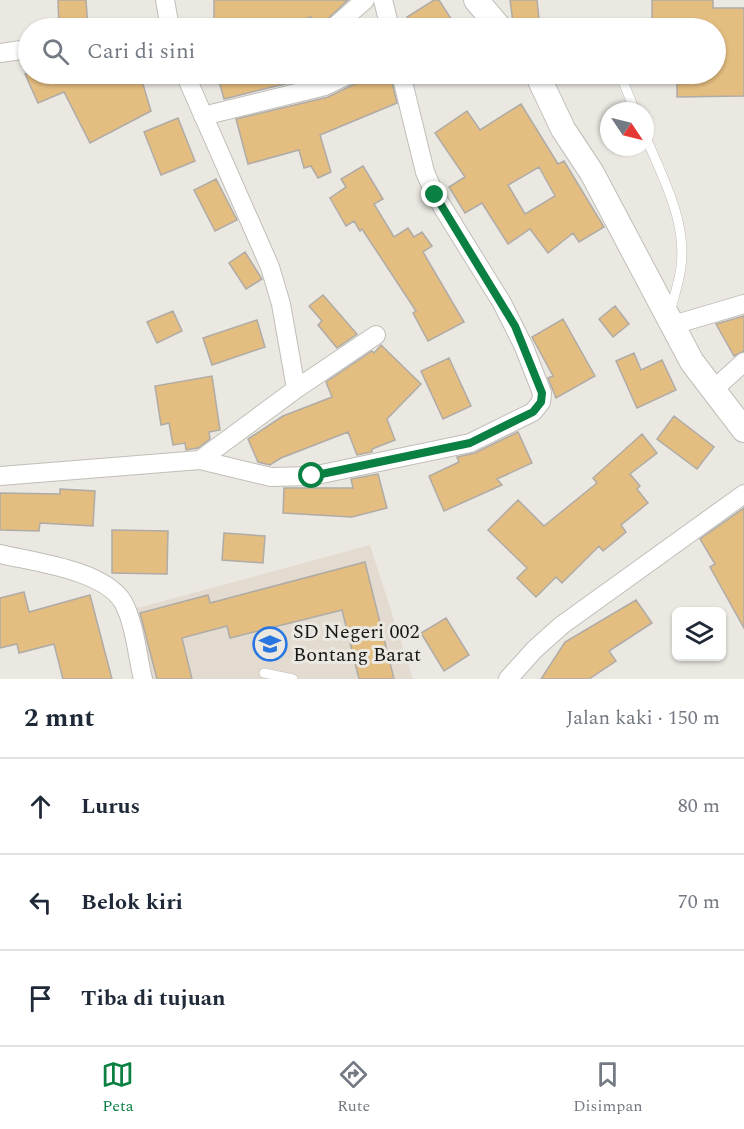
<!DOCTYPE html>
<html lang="id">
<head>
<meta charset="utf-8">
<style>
  body { margin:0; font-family:Spectral,serif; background:#f2f2f3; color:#1f2937 }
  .controls { position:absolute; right:18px; bottom:18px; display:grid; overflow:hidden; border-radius:9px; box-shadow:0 2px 4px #0004 }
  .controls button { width:54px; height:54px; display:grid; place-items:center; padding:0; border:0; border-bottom:2px solid #e0e1e3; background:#fff; color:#1f2937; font:30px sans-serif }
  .compass { position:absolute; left:600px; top:102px; width:54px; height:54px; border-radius:50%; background:#fff; box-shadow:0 2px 4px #0004; rotate:125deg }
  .stop { position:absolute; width:18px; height:18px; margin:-14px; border:4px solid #0b8043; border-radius:50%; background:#fff }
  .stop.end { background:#0b8043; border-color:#fff; box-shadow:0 2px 6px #0008 }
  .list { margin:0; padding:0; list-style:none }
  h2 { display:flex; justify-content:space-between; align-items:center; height:78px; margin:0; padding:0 24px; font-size:26px }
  h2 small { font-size:20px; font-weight:400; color:#747a83 }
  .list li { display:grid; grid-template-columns:39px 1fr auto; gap:18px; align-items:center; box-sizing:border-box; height:96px; padding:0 24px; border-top:2px solid #e0e1e3 }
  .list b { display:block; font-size:22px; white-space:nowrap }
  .list em { font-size:20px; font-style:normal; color:#747a83 }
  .icon { flex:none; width:33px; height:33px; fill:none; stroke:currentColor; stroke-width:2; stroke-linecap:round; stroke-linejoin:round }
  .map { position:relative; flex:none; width:744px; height:679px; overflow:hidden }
  .search { position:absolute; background:#fff; box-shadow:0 2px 4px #0004; left:18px; right:18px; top:18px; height:66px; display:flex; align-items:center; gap:15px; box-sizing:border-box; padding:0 21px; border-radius:33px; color:#747a83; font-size:22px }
  .sheet { height:366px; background:#fff }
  nav { display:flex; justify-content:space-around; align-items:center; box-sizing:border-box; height:84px; border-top:2px solid #e0e1e3; background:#fff; font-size:16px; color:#747a83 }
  nav a { display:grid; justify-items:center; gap:3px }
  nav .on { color:#0b8043 }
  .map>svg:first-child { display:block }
  .built { fill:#e3dbcf }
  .building { fill:#e4bd80; stroke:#afaba6; stroke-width:1.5; fill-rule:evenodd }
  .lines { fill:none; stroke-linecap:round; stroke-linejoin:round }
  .service-casing { stroke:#c1beb9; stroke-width:10 }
  .minor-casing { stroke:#c1beb9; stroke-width:20 }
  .tertiary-casing { stroke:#c1beb9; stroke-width:26 }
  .service { stroke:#fff; stroke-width:9 }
  .minor { stroke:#fff; stroke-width:18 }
  .tertiary { stroke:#fff; stroke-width:24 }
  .route { stroke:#0b8043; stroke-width:8 }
  .labels { text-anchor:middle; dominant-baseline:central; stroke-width:6; stroke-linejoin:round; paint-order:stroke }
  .poi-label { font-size:20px; fill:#1b1918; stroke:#ebe8e2; text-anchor:start }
</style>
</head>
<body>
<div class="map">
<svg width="744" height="679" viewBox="0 0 744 679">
  <rect width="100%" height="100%" fill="#ebe8e2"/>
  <!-- built -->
  <path class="built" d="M370 545 413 679H147L130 610Z"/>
  <!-- building -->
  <path class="building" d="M58 0H86L88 28H59Z
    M214 0H348L318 28 311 17 274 28H214Z
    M434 0H439L457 28H414L407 17Z
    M510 0H537L539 19 513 23Z
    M652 0H713V8H744V96L677 97V74H716V28H652Z
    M25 74H140L151 111 90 143 64 92 38 103Z
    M217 74H325L224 99Z
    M361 74H390L397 103 320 135 331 172 318 178 311 166 304 168 299 150 248 164 236 119 328 97 355 84Z
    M521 104 558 164 564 161 604 227 579 242 573 233 548 253 530 229 508 244 482 203 465 213 449 187 465 177 435 133 467 111 480 130ZM539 167 555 196 525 214 508 185Z
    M178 118 195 161 161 175 144 132Z
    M363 166 383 199 374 204 394 237 408 228 414 237 422 232 432 246 423 252 464 322 428 341 413 313 416 311 362 229 360 231 354 221 346 226 330 198 346 187 341 179Z
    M216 179 237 220 215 231 194 190Z
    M245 252 262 279 246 289 229 263Z
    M323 295 357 334 337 348 318 325 322 321 309 306Z
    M615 306 629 324 613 337 599 319Z
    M173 311 182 331 157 343 147 322Z
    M744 316V351L734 356 716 324Z
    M563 319 595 376 556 398 548 378 553 376 532 337Z
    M257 320 265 347 212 365 203 338Z
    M381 345 421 384 387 419 395 440 372 449V452L357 455 348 432 281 458 270 465 258 462 248 439 283 416 332 397 326 382 372 351 374 353Z
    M634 353 641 370 662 360 676 390 637 408 616 361Z
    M449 358 471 406 443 419 421 371Z
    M212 376 220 430 209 432 210 439 198 448 186 450 185 443 173 445 169 423 161 425 155 386Z
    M674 416 714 447 697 469 657 439Z
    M518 432 532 463 497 479 502 485 444 511 429 476 459 462 457 457 475 453Z
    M642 434 657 453 630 474 640 486 637 489 648 503 621 525 626 532 603 551 599 546 562 583 556 577 536 597 517 578 527 568 488 530 518 500 544 526 597 483 593 478Z
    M378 474 387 508 352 517 283 513 284 488H353L351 479Z
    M60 489 95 491 93 526 40 523 39 531 0 530V493L60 494Z
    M744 508V628L710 567 715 564 700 539Z
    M112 530 168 531 167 574 112 573Z
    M224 533 265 536 263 563 222 560Z
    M365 562 394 679H359L342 610 230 638 227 626 182 638 192 679H157L140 613 208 595 210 603Z
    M24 592 29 612 90 595 112 679H63L54 644 19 653 17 644 0 648V598Z
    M636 600 652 623 609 651 616 661 589 679H541L565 642Z
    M446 618 469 655 444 671 421 633Z"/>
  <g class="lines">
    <defs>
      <path id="service" d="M620 74 635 111
        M645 135C662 177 687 220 681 267 679 282 674 297 670 312
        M264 673 293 679"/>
      <path id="minor" d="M165 0 170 28
        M383 0 390 28
        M333 28 365 0
        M0 53 28 49
        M185 74 270 267 281 304 296 389 200 460
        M203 116 325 86 350 74
        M673 325 744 304
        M296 389 376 335
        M713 390 744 362
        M0 476 200 460 271 477 312 476 470 443 533 412 541 402 542 393 524 347 502 303 435 195 425 172 401 74
        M0 554C34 562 104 570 123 602 135 624 137 655 143 679
        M508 679 535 649 562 625 744 494"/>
      <path id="tertiary" d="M476 0 500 28
        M537 74 563 129 592 173 692 362 744 430"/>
    </defs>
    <!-- service casing -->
    <use href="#service" class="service-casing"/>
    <!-- minor casing -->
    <use href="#minor" class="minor-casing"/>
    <!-- tertiary casing -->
    <use href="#tertiary" class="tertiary-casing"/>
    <!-- service -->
    <use href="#service" class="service"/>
    <!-- minor -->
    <use href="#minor" class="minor"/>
    <!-- tertiary -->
    <use href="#tertiary" class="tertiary"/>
  </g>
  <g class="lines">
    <!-- route -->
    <path class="route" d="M312 476 470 443 533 412 541 402 542 393 515 326 435 195"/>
  </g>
  <!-- icons -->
  <defs>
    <symbol id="school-ring" viewBox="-11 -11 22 22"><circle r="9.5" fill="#ebe8e2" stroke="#2976e1" stroke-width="1.5"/><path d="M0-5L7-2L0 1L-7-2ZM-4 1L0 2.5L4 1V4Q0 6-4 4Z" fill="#2976e1"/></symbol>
  </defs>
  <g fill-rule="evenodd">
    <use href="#school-ring" x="251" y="625" width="38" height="38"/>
  </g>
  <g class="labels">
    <!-- poi labels -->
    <g class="poi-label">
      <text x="293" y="632">SD Negeri 002<tspan x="293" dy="23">Bontang Barat</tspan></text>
    </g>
  </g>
</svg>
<div class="controls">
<button><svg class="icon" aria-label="layers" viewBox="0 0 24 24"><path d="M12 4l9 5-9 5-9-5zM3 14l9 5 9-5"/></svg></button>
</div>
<svg class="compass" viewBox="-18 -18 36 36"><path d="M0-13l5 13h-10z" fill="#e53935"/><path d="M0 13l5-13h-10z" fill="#747a83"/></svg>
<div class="stop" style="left:312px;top:476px"></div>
<div class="stop end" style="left:435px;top:195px"></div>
<div class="search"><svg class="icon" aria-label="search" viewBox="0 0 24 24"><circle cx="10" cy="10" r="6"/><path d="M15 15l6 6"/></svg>Cari di sini</div>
</div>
<section class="sheet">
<h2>2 mnt<small>Jalan kaki · 150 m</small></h2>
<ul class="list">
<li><svg class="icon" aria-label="ahead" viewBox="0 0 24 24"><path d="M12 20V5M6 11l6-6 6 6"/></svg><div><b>Lurus</b></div><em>80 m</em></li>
<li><svg class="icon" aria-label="left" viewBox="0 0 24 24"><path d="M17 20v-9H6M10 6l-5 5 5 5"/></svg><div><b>Belok kiri</b></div><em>70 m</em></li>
<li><svg class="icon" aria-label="arrive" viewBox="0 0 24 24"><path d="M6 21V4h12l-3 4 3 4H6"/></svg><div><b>Tiba di tujuan</b></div></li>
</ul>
</section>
<nav>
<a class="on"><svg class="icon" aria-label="map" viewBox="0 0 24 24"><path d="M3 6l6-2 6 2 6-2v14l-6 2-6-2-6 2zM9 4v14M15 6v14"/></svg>Peta</a>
<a><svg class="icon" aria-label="directions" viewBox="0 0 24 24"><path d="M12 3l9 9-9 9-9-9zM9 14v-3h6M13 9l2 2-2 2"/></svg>Rute</a>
<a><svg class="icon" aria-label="saved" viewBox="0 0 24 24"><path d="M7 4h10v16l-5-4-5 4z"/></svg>Disimpan</a>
</nav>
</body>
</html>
